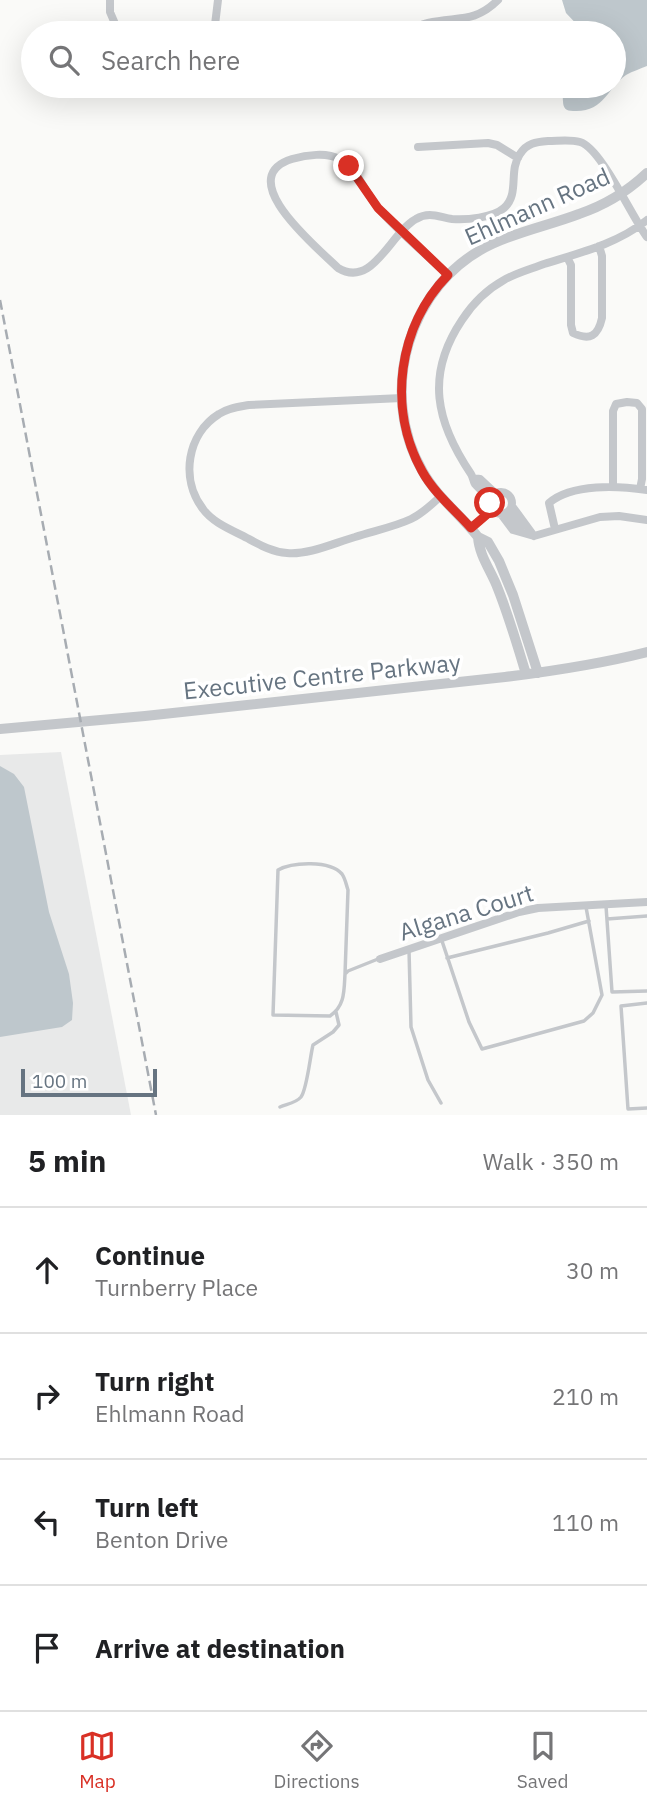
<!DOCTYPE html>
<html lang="en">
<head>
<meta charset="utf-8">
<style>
  body { margin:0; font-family:"IBM Plex Sans",sans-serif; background:#f6f6f6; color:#202124 }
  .scale { position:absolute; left:21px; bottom:18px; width:136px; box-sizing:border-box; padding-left:7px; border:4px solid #667481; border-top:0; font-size:19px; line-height:24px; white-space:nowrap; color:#667481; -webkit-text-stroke:5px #fff; paint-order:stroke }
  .stop { position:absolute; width:21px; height:21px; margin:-16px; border:5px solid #d93025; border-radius:50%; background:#fff }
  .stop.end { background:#d93025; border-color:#fff; box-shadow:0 2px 7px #0008 }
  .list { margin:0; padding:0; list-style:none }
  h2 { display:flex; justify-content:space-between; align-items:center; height:91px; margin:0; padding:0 28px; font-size:30px }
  h2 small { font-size:23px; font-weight:400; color:#757577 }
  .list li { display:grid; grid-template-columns:46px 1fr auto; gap:21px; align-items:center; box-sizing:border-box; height:126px; padding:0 28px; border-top:2px solid #e0e0e0 }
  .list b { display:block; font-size:26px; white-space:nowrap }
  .list p { margin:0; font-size:23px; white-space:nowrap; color:#757577 }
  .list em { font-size:23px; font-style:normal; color:#757577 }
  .icon { flex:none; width:38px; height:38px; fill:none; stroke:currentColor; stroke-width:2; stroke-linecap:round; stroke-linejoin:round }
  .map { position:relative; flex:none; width:647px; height:1115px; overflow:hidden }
  .search { position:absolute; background:#fff; box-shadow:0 7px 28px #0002; left:21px; right:21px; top:21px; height:77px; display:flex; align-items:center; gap:18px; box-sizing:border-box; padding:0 24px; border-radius:38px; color:#757577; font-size:26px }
  .sheet { height:595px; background:#fff }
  nav { display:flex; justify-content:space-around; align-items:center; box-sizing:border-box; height:98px; border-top:2px solid #e0e0e0; background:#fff; font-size:19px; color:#757577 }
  nav a { display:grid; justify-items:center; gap:4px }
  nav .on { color:#d93025 }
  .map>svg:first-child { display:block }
  .built { fill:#e8e9e9 }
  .water { fill:#bec7cc }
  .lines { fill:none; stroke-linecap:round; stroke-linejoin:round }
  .service { stroke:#c4c7cb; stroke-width:3.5 }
  .minor { stroke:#c4c7cb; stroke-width:8 }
  .tertiary { stroke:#c4c7cb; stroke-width:10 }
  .rail { stroke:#a7acb2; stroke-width:2.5; stroke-dasharray:10 5; stroke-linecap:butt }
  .route { stroke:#d93025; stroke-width:9 }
  .labels { text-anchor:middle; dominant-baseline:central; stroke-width:7; stroke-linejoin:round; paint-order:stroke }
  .street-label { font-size:24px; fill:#667481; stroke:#fff }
</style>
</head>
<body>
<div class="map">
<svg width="647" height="1115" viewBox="0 0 647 1115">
  <rect width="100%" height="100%" fill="#fafaf8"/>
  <!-- built -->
  <path class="built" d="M61 752 131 1115H0V755Z"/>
  <!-- water -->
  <path class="water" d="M562 0H647V66C640 69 633 71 626 75 607 88 604 113 573 111 566 111 563 108 563 101 562 95 565 91 568 86H614V33H585L566 13Z
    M0 766 14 774 24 787 49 912 69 974 73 1003 72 1020 62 1027 0 1037Z"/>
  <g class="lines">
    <!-- service -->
    <path class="service" d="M606 906 612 992 647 991
      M607 919 647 916
      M441 938 469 1022 482 1049 584 1021 593 1013 602 995 586 907
      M409 950 411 1027 428 1080 441 1103
      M447 958 548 933 589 921
      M345 974 348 890C346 884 345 878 342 874 330 860 292 862 278 870L273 1015 330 1016C345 1006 344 991 345 974L348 971 378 959
      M647 1003 621 1006 628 1109 647 1108
      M280 1107C287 1104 296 1103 301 1097 307 1089 310 1057 313 1045L333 1032 339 1025 336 1012"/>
    <!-- minor -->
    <path class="minor" d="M110 0V12L119 33
      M214 33 218 0
      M407 33C413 29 420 25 428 23 456 16 474 24 498 0
      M418 147 488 143 497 145 518 158
      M567 257 571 265V325L573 333C590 341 598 336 602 318V256L599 246
      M448 275C425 253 400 233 379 209 365 193 358 169 339 159 327 152 306 155 292 159 231 178 319 249 338 268 373 289 390 233 416 219 429 211 439 217 452 219 466 220 493 218 504 208 520 194 508 171 520 154 527 143 536 142 548 141 558 141 570 139 580 142 601 148 632 217 647 237
      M402 398 249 405C238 407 228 408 219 414 187 434 180 479 203 509 213 523 232 530 247 538 260 545 272 552 287 553 309 555 334 543 355 537 373 531 394 527 411 519 422 514 432 504 441 496
      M473 478 480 479 495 493
      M613 487V411L616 404 627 402 637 403 642 409V479L640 489
      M490 503a11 11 0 1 1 22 0a11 11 0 1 1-22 0Z
      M491 499C486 494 479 489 475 484 473 481 473 477 471 474 436 422 425 375 462 320 473 303 486 290 504 280 516 273 531 269 544 264 579 253 617 244 647 220
      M512 506 534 536
      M508 512 517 523 521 532
      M501 514 513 530 534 536 600 517 619 516 647 520
      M471 528 492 510
      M555 529 549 503C572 483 619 486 647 490
      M380 959 519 912 538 908 647 902"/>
    <!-- tertiary -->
    <path class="tertiary" d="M478 537C479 554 489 568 496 584 508 613 517 644 526 674
      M538 673 513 595 499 561 488 542 478 537C461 515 437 497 423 472 377 393 408 283 492 244 520 231 550 225 579 214 603 206 628 191 647 173
      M0 729 145 716 505 677C553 671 600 664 647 652"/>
    <!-- rail -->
    <path class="rail" d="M0 300 156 1115"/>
  </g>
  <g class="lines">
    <!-- route -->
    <path class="route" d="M349 166 378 208 448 275C398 326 387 408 422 471 434 493 455 510 471 528L492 510 490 503"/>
  </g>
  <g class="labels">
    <!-- street labels -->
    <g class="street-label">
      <text transform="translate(537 206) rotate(-24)">Ehlmann Road</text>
      <text transform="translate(322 676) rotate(-6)">Executive Centre Parkway</text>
      <text transform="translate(466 912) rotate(-17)">Algana Court</text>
    </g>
  </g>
</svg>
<div class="scale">100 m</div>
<div class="stop" style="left:490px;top:503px"></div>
<div class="stop end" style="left:349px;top:166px"></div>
<div class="search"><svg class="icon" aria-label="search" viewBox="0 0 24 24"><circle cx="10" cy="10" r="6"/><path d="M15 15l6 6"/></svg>Search here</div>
</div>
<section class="sheet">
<h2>5 min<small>Walk · 350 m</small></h2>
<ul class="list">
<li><svg class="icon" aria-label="ahead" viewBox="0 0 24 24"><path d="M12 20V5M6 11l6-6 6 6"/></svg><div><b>Continue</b><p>Turnberry Place</p></div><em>30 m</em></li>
<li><svg class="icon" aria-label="right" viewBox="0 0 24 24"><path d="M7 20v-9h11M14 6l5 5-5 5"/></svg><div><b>Turn right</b><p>Ehlmann Road</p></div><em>210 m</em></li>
<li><svg class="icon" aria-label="left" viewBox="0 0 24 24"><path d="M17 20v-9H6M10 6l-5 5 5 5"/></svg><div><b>Turn left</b><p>Benton Drive</p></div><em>110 m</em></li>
<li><svg class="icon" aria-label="arrive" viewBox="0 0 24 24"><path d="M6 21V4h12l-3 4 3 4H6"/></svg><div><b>Arrive at destination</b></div></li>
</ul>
</section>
<nav>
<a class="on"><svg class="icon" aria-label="map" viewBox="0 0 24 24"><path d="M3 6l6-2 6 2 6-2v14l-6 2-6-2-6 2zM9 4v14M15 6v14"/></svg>Map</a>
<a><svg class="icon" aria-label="directions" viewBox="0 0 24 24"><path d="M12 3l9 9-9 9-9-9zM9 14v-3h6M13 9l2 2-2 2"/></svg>Directions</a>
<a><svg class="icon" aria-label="saved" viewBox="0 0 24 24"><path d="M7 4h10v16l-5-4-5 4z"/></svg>Saved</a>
</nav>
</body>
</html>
